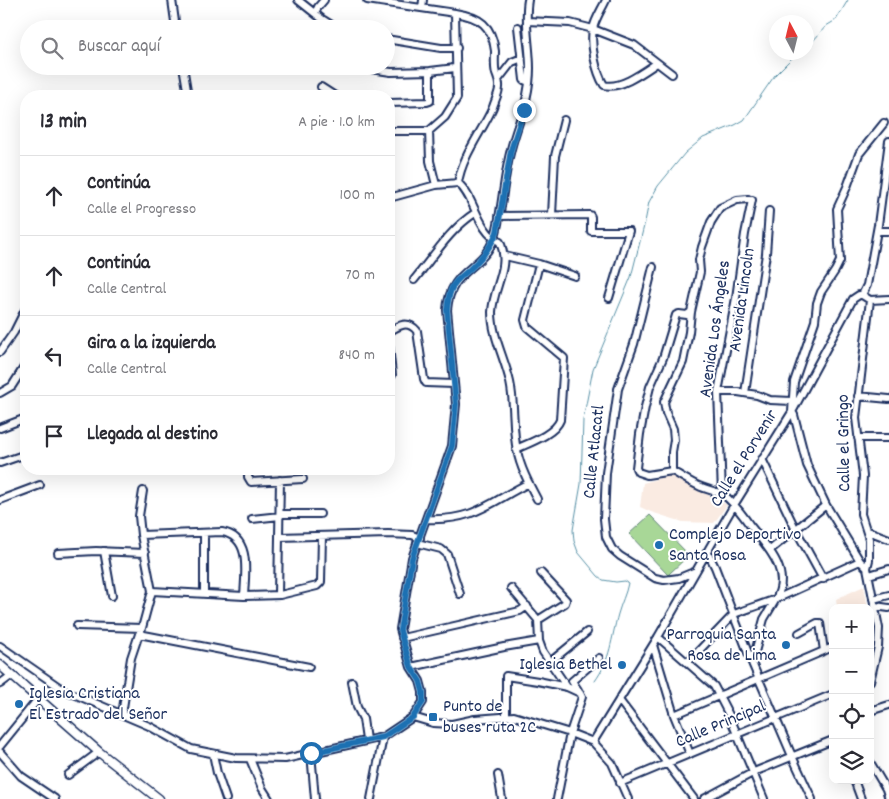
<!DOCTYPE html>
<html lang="es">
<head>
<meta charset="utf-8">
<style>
  body { margin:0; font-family:Dekko,sans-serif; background:#f2f2f3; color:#2b2b33 }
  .controls { position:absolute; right:15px; bottom:15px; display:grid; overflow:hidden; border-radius:10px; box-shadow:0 5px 20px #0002 }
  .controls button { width:45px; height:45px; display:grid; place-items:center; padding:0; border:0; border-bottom:1px solid #e1e1e2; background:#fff; color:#2b2b33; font:25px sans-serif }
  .compass { position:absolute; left:769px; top:15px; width:45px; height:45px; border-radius:50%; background:#fff; box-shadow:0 5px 20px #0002; rotate:353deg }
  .stop { position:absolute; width:15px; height:15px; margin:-11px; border:4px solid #1f6fb2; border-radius:50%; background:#fff }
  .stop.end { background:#1f6fb2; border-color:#fff; box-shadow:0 1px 5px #0008 }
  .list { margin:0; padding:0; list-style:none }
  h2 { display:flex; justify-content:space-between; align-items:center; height:65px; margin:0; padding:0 20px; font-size:21px }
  h2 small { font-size:16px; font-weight:400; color:#7c7c81 }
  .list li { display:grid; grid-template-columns:32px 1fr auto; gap:15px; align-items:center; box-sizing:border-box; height:80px; padding:0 20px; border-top:1px solid #e1e1e2 }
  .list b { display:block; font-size:19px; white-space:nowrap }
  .list p { margin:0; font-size:16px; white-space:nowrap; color:#7c7c81 }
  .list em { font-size:16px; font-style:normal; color:#7c7c81 }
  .icon { flex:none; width:28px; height:28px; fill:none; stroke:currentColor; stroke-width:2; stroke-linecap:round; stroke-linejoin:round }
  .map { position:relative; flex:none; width:889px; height:799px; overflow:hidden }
  .search { position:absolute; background:#fff; box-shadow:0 5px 20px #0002; left:20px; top:20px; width:375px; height:55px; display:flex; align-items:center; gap:12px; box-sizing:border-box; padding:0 18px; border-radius:28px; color:#7c7c81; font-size:19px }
  .panel { position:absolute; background:#fff; box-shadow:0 5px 20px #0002; left:20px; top:90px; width:375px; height:385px; border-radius:20px }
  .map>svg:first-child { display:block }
  .built { fill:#faebe2 }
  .green { fill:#a8d797; stroke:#62837a }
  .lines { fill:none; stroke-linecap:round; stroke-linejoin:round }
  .stream { stroke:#5790a6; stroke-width:1 }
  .minor-casing { stroke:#1b2f5e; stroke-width:10 }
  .major-casing { stroke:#1b2f5e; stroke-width:11 }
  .minor { stroke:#fff; stroke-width:6 }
  .major { stroke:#fff; stroke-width:8 }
  .route { stroke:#1f6fb2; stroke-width:6 }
  .poi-dot { fill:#1f6fb2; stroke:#fff; stroke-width:2 }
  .labels { text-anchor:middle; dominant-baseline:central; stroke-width:4; stroke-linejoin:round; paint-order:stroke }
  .street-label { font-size:18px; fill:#1b2f5e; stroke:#fff }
  .poi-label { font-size:18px; fill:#1b2f5e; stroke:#fff; text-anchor:start }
</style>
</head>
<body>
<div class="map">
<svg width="889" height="799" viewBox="0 0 889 799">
  <rect width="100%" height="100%" fill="#fff"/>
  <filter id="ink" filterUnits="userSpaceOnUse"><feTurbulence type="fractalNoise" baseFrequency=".02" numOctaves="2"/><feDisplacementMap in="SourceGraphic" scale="10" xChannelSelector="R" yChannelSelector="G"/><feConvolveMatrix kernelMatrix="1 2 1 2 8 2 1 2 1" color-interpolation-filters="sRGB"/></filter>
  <g filter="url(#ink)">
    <!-- built -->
    <path class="built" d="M671 475 727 505 714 523 683 522 651 512 640 507 643 483Z
      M864 586 868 608H837L836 599Z"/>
    <!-- green -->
    <path class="green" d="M650 515 689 555 668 575 629 534Z"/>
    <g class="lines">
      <!-- stream -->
      <path class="stream" d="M806 46 813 41 826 26 836 20 848 0
        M595 681C611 659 611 639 618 614 621 603 626 594 628 583L625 581 616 582 603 580 598 576 578 552 574 541 573 530 581 484 583 420 593 369 631 277 645 222 649 202 658 186 685 153 703 138 735 125 744 120 775 75 798 52"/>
      <defs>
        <path id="minor" d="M172 0 176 29
          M298 0 322 19 338 29
          M367 0 455 13 457 98 445 117 429 131 430 161 436 185
          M606 0C602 9 595 19 593 29 590 45 596 72 604 85 620 90 645 71 657 63
          M422 8 423 0
          M315 13 318 7 324 0
          M455 13C480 17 492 25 495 51 495 59 494 67 496 74 497 77 499 81 499 85 500 92 495 100 493 107 482 132 462 156 458 183
          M527 21 570 23 593 29 634 45 672 74
          M518 27 524 80 529 82
          M386 39 441 48H457
          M183 66 188 96
          M364 68 391 72 430 71 455 68
          M498 80 512 62 522 58
          M321 87 335 96
          M389 103 427 102 430 101V71
          M389 131H429
          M389 198 436 185 458 183C475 197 477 231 500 242 511 267 493 287 492 312 492 336 505 359 510 382 515 404 512 429 517 450 520 467 529 484 537 499
          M552 215 555 156 564 120
          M499 216 590 215 591 217V231H629L609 298
          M877 231H889
          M505 256 539 264 575 276
          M653 267 634 344 618 389 606 473 604 519 606 537 612 549 620 556 655 578 664 580 679 578 696 571
          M414 280C433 257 450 229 475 213
          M862 295 867 285 878 225 889 141
          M870 300 889 299
          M389 332C399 325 408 320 417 331L424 379 426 383 454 384
          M389 345 392 375
          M0 352 14 332 26 308
          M718 392H738L757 395 770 400 792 401
          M0 393 12 386 26 364
          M745 393 766 254 769 211
          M858 396 889 399
          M0 428 26 418
          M858 438H889
          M516 449C529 443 555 434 560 420L564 358 527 327 525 320 539 264
          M762 459 795 528 823 579
          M0 463 26 454
          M248 469V477L251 482 303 479
          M672 471 647 475 638 472 636 468 640 434 645 407 650 387 663 358 676 315 679 314 687 315 691 312
          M722 493 718 392 736 298 745 234 752 200
          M0 500 40 485
          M280 514H320
          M252 519 280 516
          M427 519C475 521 490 502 529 483
          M868 531 889 539
          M141 535 139 516 143 491
          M279 537 388 534 412 535 420 538
          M417 543 441 549 447 554 460 594
          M770 550 826 505
          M104 551 112 596
          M58 553 96 551 145 553
          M706 554 710 557 715 567 752 663
          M867 568 860 561 826 505 807 465 794 415 792 412 794 382 815 321 817 303 821 292 835 271 840 261 837 209 847 187 859 154 884 123
          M869 575 889 569
          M511 588 538 620 539 641 543 652 567 687 580 693 582 697 570 733 557 799
          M152 591 141 535 222 532C252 537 245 574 244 596
          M204 594V533
          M278 595 280 480
          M873 599 889 595
          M875 606 889 608
          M538 620 565 603 566 600 541 573
          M77 626 142 628 140 631
          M142 628 152 591 244 596 280 595 317 586 321 582 322 536
          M799 633 817 623H820L824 651
          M658 637 714 686 729 715 764 799
          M402 638 520 611 527 606
          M653 645 674 715 690 754
          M0 646 62 689 149 726 191 749 236 758 285 759 383 737
          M550 662 587 632
          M688 662 734 614 776 599C792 570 766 546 749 524 742 514 734 503 724 495 721 493 705 489 699 486 690 482 681 476 672 471V452L674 440 673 429 666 413 664 402 683 362 689 332 691 312 700 272 699 260 702 247 711 222 720 208 737 200 748 199
          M411 667 504 647 539 641
          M352 682 357 707 363 719 366 740
          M0 684 12 675
          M578 690 572 681 599 658
          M619 700 694 799
          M870 711 889 705
          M122 714 131 658 139 634 309 667
          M674 715 833 647
          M506 716V676L538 681 567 687
          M413 717 433 723 452 724 475 719 514 716 570 733 593 742 612 763 628 799
          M593 742 658 637 734 505 792 412 853 299 859 295H862L870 300 856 418 863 476 861 514 869 539V560L867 568 879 628 878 647 870 681
          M0 746 38 699
          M0 752 21 776 55 799
          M311 753 315 799
          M213 754 217 773 226 799
          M250 759 262 788 269 799
          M870 762 886 789 889 799
          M68 775 99 752
          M498 775 502 799
          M854 780 861 799
          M620 783 833 694
          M371 799 383 737 413 717 423 702V692L420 681 411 667 400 629 412 558 452 446 456 404 447 310C450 269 481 271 494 239 498 229 499 217 501 206 504 187 506 168 511 149 518 121 530 100 530 68 530 46 524 22 528 0
          M704 799 754 772 833 740
          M812 799 792 756 752 663 764 619 776 599 860 561"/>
        <path id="major" d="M0 665 99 752 159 799"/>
      </defs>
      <!-- minor casing -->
      <use href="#minor" class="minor-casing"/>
      <!-- major casing -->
      <use href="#major" class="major-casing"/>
      <!-- minor -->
      <use href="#minor" class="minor"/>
      <!-- major -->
      <use href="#major" class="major"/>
    </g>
  </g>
  <g class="lines" filter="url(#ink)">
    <!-- route -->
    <path class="route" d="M311 753 383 737 413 717 423 702V692L420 681 411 667 402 638 400 630 412 558 452 446 456 404 447 310C448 303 448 297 451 290 454 281 462 276 469 270 481 259 491 247 497 232L511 150 524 110"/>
  </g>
  <!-- markers -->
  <g class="poi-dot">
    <circle cx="659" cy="545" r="5"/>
    <circle cx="786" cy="645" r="5"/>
    <circle cx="622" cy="665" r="5"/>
    <circle cx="19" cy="704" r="5"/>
    <rect x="428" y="712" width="10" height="10" rx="2.5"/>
  </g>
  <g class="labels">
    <!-- street labels -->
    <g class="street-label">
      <text transform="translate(743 300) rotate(-82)">Avenida Lincoln</text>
      <text transform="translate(716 329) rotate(-82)">Avenida Los Ángeles</text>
      <text transform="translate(845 443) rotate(-91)">Calle el Gringo</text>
      <text transform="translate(595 452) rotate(-84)">Calle Atlacatl</text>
      <text transform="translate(745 459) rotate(-58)">Calle el Porvenir</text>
      <text transform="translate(721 725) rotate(-23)">Calle Principal</text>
    </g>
    <!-- poi labels -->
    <g class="poi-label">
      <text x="669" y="535">Complejo Deportivo<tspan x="669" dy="21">Santa Rosa</tspan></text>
      <text x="776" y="635" text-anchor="end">Parroquia Santa<tspan x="776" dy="21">Rosa de Lima</tspan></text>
      <text x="612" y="665" text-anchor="end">Iglesia Bethel</text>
      <text x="29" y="694">Iglesia Cristiana<tspan x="29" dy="21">El Estrado del Señor</tspan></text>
      <text x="443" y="707">Punto de<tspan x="443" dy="21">buses ruta 2C</tspan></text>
    </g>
  </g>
</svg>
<div class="controls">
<button>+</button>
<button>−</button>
<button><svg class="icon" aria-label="locate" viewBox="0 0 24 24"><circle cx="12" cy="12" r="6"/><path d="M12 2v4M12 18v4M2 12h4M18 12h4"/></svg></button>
<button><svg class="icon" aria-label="layers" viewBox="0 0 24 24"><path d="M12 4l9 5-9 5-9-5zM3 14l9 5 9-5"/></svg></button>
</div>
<svg class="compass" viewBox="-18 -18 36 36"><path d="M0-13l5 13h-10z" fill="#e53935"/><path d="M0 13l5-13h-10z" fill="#7c7c81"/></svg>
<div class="stop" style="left:311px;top:753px"></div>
<div class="stop end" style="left:524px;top:110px"></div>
<div class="search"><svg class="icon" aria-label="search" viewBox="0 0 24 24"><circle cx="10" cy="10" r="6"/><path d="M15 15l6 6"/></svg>Buscar aquí</div>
<section class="panel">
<h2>13 min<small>A pie · 1.0 km</small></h2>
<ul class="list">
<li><svg class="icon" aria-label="ahead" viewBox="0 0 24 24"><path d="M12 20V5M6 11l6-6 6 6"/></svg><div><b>Continúa</b><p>Calle el Progresso</p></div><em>100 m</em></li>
<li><svg class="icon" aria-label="ahead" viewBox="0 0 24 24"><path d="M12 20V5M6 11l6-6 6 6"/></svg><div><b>Continúa</b><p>Calle Central</p></div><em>70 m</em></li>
<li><svg class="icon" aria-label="left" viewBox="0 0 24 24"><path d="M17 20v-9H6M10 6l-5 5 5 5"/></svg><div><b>Gira a la izquierda</b><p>Calle Central</p></div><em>840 m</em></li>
<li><svg class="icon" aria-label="arrive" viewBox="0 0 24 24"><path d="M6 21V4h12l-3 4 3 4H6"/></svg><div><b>Llegada al destino</b></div></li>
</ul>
</section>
</div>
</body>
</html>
